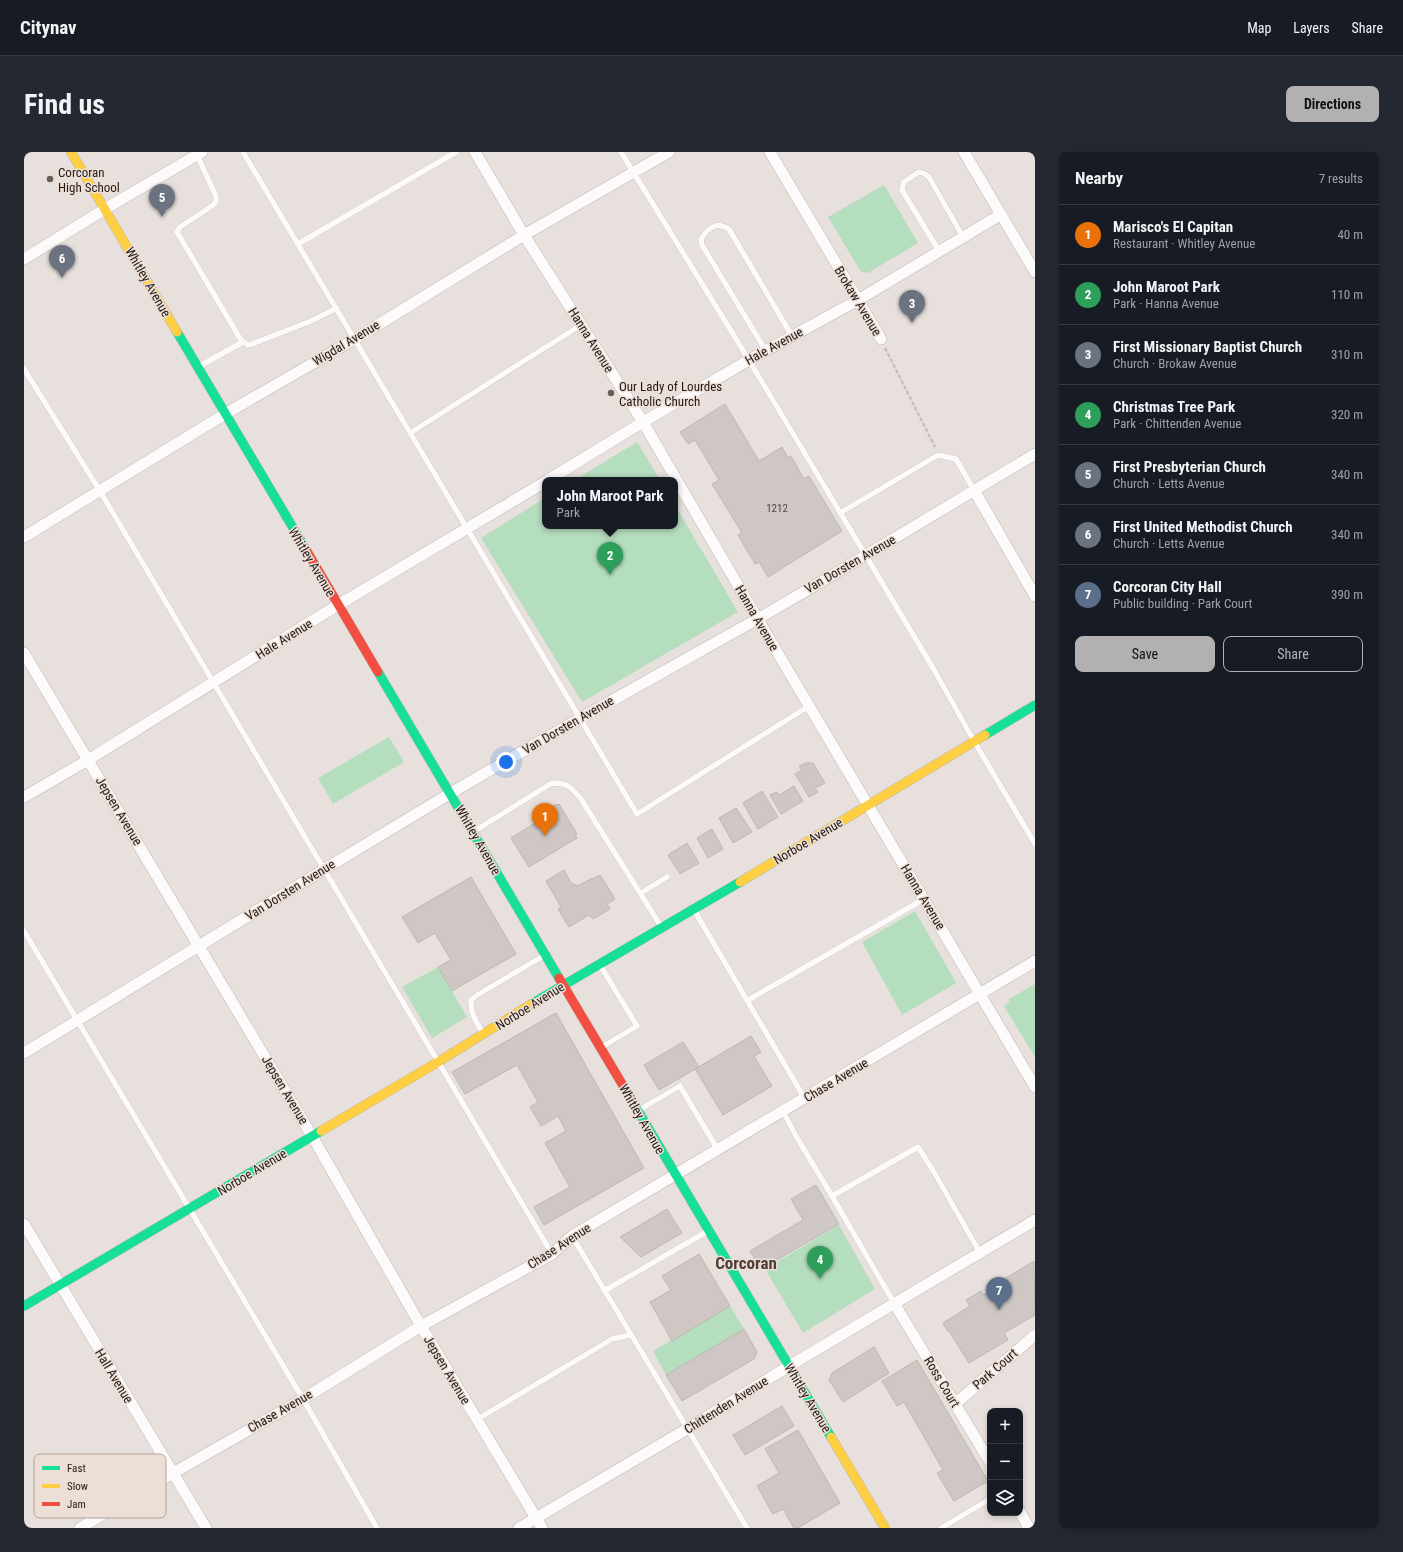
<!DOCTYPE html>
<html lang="en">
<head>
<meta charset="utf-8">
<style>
  body { margin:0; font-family:"Roboto Condensed",sans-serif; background:#242831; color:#f1f3f6 }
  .controls { position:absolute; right:12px; bottom:12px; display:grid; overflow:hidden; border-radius:8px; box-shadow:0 2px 6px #0003 }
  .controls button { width:36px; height:36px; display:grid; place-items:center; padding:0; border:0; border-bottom:1px solid #363941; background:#171b24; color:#f1f3f6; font:20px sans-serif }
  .you { position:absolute; left:482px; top:610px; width:14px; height:14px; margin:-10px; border:3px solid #fff; border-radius:50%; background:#1a73e8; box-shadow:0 0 0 6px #1a73e833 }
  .badge { display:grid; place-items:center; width:26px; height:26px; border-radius:50%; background:#b2b0b1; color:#fff; font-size:13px; font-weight:700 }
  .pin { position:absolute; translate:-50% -33px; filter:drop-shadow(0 1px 2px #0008) }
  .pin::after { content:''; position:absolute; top:21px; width:14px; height:12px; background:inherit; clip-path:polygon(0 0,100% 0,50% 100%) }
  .popup { position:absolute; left:518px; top:325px; width:136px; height:52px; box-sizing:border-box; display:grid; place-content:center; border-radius:8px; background:#171b24; filter:drop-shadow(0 1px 3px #0005); font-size:13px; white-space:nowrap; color:#9ea1a6 }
  .popup b { font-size:15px; color:#f1f3f6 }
  .popup::after { content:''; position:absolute; left:50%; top:100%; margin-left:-8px; border:8px solid transparent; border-top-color:#171b24 }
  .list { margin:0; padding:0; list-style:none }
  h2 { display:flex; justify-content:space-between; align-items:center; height:52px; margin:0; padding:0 16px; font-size:17px }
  h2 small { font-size:13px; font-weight:400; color:#9ea1a6 }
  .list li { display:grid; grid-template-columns:26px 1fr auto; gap:12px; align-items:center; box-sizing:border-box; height:60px; padding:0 16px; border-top:1px solid #363941 }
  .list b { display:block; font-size:15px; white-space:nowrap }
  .list p { margin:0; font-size:13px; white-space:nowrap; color:#9ea1a6 }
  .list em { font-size:13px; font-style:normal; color:#9ea1a6 }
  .actions { display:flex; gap:8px; padding:12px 16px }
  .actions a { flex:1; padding:9px 0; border:1px solid #b2b0b1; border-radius:8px; text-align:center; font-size:14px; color:#b2b0b1 }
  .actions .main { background:#b2b0b1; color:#111 }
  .icon { flex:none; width:22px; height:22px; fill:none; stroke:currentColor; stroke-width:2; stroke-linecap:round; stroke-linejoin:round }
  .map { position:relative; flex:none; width:1011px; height:1376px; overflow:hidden; border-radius:8px }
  header { display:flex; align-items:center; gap:24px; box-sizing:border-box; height:56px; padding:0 20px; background:#171b24; border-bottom:1px solid #363941 }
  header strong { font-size:19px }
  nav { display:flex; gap:22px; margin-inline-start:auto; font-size:14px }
  .intro { display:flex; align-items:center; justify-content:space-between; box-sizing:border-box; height:96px; padding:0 24px }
  h1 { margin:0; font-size:28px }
  .button { padding:10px 18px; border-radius:8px; background:#b2b0b1; color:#111; font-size:14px; font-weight:700 }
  main { display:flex; gap:24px; padding:0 24px }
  aside { flex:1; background:#171b24; border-radius:8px; box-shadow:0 2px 6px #0003 }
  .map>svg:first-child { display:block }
  .green { fill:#b5debf }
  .building { fill:#cec7c4; stroke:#beb7b3 }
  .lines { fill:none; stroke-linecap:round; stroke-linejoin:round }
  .lane-casing { stroke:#beb7b3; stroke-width:6 }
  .street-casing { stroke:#beb7b3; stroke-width:12 }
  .fast-casing { stroke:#beb7b3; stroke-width:10 }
  .slow-casing { stroke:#beb7b3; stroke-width:10 }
  .jam-casing { stroke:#beb7b3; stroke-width:10 }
  .path { stroke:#c4c0be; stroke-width:2.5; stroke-dasharray:4 2; stroke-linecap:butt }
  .lane { stroke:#fcfafa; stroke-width:5.5 }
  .street { stroke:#fcfafa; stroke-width:11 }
  .fast { stroke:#16e098; stroke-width:9 }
  .slow { stroke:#ffcf43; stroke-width:9 }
  .jam { stroke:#f24e42; stroke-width:9 }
  .poi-dot { fill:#665f5c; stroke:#eedfd6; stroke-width:1.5 }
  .labels { text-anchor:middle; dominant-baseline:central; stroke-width:3; stroke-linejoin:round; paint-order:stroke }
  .number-label { font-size:11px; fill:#4e4845 }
  .poi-label { font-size:13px; fill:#201a17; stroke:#eedfd6; text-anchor:start }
  .street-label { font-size:13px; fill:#201a17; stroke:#eedfd6 }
  .district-label { font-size:17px; font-weight:bold; fill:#4d4039; stroke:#eedfd6 }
  .key { fill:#eedfd6; stroke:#b0a49d; stroke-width:1 }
  .key-label { font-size:11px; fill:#201a17 }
</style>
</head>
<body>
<header>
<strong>Citynav</strong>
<nav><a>Map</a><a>Layers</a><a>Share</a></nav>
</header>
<div class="intro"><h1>Find us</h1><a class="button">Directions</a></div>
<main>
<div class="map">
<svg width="1011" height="1376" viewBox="0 0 1011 1376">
  <rect width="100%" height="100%" fill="#e8e0dc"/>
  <!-- green -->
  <path class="green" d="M860 33 894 91 844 121 837 120 804 65Z
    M613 290 636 328H551Z
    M521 346V374H651V353L714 460 558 550 457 386Z
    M365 585 380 610 309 652 294 626Z
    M891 759 932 831 878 863 838 790Z
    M414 815 443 865 408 886 378 835Z
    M1011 832V905L980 854 986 850 985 847Z
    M815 1073 851 1137 779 1181 741 1117Z
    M706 1154 720 1177 642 1223 629 1199Z"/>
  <!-- building -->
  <path class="building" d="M701 252 735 309 758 295 764 306 767 304 780 327 785 324 818 379 744 425 735 410 731 412 714 383 718 381 688 332 695 328 671 288 664 292 656 280Z
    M785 610 786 612 789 611 801 631 791 636 794 640 785 645 771 622 778 618 775 614Z
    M770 634 779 649 757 662 746 643 753 640 755 643Z
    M738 639 754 665 734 677 719 651Z
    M533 652 534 654 535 652 553 682 551 683 553 686 505 715 487 686 516 668 512 661 525 653 526 656Z
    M712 656 728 680 709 691 695 666Z
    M688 677 699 697 684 706 673 686Z
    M663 691 675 711 656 722 644 703Z
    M540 718 547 731 554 734 568 726 569 727 576 723 591 747 583 752 586 757 569 767 565 763 545 775 534 757 537 755 522 729Z
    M447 725 492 802 428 839 414 815 427 808 411 781 394 791 378 765Z
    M532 861 620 1016 520 1073 510 1055 546 1035 521 991 542 979 534 964 517 974 506 955 514 950 493 913 441 942 428 920Z
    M727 884 737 900 730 904 748 934 699 963 671 917Z
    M659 890 675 915 635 938 620 913Z
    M792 1033 815 1072 737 1117 726 1099 779 1068 767 1047Z
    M643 1057 658 1081 617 1105 596 1085Z
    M675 1102 706 1154 648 1189 626 1150 647 1138 638 1124Z
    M1010 1109 1011 1163 980 1181 984 1188 945 1211 925 1179 924 1180 919 1171 946 1154 942 1148 957 1139 959 1143 984 1128 982 1126Z
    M720 1177 733 1200 730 1207 658 1249 642 1223Z
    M850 1195 865 1221 819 1250 805 1228 808 1221Z
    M893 1208 964 1329 930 1349 913 1321 919 1318 880 1250 873 1254 858 1229Z
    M758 1254 770 1274 721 1303 709 1283Z
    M774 1278 816 1351 774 1376H770L759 1357 749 1362 733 1334 755 1321 741 1297Z"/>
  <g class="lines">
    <defs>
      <path id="lane" d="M219 0 613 662 785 554
        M597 0 725 208 909 516 950 589 1011 692
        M173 3 192 44V50L188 54 156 75 153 80 217 188 224 193 228 192 287 169 313 156
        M274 92 432 0
        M915 99 878 38 880 30 895 20 901 22 905 25 939 85
        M742 199 678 93 677 87C684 76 692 69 705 77L768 184
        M174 215 219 190
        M0 217 76 339 528 1102
        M386 281 557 173
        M816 361 914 303 932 307 950 338
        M449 680 528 631C544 631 547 635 557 647L638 776
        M617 741 643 725
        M670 758 781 947
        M0 779 279 1247 353 1376
        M576 813 613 874 578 895
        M724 848 900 747
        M459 881C453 871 446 861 447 848L453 843 521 803
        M615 958 656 934 694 998
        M759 959 772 984 808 1044
        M548 1084 723 1376
        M580 1139 684 1079
        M870 1151 808 1044 894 995 910 1020 956 1101
        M452 1268 588 1187 606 1183
        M917 1376 966 1347"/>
      <path id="street" d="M451 0 500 83 619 270 733 466 1011 935
        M746 0 857 187
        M940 0 1011 120
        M0 107 81 57 178 0
        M524 328 619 270 725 208 834 148 976 63
        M950 338 1011 444
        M0 385 201 262 331 187 500 83 645 0
        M0 501 288 984 397 1174 518 1376
        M0 645 64 608 314 453 521 330
        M0 901C148 811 295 719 444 631 541 574 639 520 737 465 829 412 920 356 1011 302
        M0 1072 182 1376
        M870 1151 966 1310
        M931 1252 1011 1183
        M996 1360 1005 1376
        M56 1376 149 1321 279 1247 397 1174 528 1102 548 1084 1011 809
        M495 1376 663 1277 765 1214 1011 1068"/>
      <path id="fast" d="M153 180 281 396
        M354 520 535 826
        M961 583 1011 553
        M509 851 716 730
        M610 952 807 1285
        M0 1154 297 979"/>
      <path id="slow" d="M47 0 153 180
        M716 730 961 583
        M297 979 414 910 509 851
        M807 1285 861 1376"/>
      <path id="jam" d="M281 396 354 520
        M535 826 610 952"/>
    </defs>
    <!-- lane casing -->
    <use href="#lane" class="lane-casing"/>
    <!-- street casing -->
    <use href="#street" class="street-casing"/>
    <!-- fast casing -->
    <use href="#fast" class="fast-casing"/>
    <!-- slow casing -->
    <use href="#slow" class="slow-casing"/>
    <!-- jam casing -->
    <use href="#jam" class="jam-casing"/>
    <!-- path -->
    <path class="path" d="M861 196 911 295"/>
    <!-- lane -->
    <use href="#lane" class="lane"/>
    <!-- street -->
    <use href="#street" class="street"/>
    <!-- fast -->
    <use href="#fast" class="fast"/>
    <!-- slow -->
    <use href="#slow" class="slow"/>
    <!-- jam -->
    <use href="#jam" class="jam"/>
  </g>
  <!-- markers -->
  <g class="poi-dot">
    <circle cx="26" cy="27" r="4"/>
    <circle cx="587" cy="241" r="4"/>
  </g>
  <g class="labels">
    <!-- number labels -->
    <g class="number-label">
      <text x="753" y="356">1212</text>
    </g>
    <!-- poi labels -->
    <g class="poi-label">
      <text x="34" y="20">Corcoran<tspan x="34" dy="15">High School</tspan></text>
      <text x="595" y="234">Our Lady of Lourdes<tspan x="595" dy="15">Catholic Church</tspan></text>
    </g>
    <!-- street labels -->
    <g class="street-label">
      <text transform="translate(124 130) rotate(60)">Whitley Avenue</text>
      <text transform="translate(834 149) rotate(59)">Brokaw Avenue</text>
      <text transform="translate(567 188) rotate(58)">Hanna Avenue</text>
      <text transform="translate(322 191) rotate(-31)">Wigdal Avenue</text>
      <text transform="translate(750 194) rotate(-29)">Hale Avenue</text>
      <text transform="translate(288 410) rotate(59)">Whitley Avenue</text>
      <text transform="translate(826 412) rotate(-30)">Van Dorsten Avenue</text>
      <text transform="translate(733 466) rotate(60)">Hanna Avenue</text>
      <text transform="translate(260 487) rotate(-32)">Hale Avenue</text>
      <text transform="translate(544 573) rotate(-30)">Van Dorsten Avenue</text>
      <text transform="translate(95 659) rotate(59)">Jepsen Avenue</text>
      <text transform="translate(454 688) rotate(60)">Whitley Avenue</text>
      <text transform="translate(784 689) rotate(-31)">Norboe Avenue</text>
      <text transform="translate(266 738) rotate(-32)">Van Dorsten Avenue</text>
      <text transform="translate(899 745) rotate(59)">Hanna Avenue</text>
      <text transform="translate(506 854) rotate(-32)">Norboe Avenue</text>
      <text transform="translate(812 928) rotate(-31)">Chase Avenue</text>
      <text transform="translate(261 938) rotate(59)">Jepsen Avenue</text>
      <text transform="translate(618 967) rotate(60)">Whitley Avenue</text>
      <text transform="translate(228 1020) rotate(-31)">Norboe Avenue</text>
      <text transform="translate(535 1094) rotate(-33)">Chase Avenue</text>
      <text transform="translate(971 1217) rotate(-41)">Park Court</text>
      <text transform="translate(423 1218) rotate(59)">Jepsen Avenue</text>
      <text transform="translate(90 1224) rotate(59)">Hall Avenue</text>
      <text transform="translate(918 1230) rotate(59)">Ross Court</text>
      <text transform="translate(784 1246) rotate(59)">Whitley Avenue</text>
      <text transform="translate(702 1253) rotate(-32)">Chittenden Avenue</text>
      <text transform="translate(256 1259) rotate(-30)">Chase Avenue</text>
    </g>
    <!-- district labels -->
    <g class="district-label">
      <text x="722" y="1111">Corcoran</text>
    </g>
  </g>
  <!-- legend -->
  <rect x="10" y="1302" width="132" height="64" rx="6" class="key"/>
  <rect x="18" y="1314" width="18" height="4" fill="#16e098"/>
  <rect x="18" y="1332" width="18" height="4" fill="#ffcf43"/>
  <rect x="18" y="1350" width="18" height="4" fill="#f24e42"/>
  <g class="key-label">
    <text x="43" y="1320">Fast</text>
    <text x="43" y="1338">Slow</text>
    <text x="43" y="1356">Jam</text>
  </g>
</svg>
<div class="controls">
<button>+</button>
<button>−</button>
<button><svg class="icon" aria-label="layers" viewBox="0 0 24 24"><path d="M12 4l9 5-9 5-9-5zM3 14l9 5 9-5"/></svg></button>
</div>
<div class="you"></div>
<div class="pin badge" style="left:521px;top:684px;background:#e8710a">1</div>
<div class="pin badge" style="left:586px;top:423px;background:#2e9e5b">2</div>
<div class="popup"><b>John Maroot Park</b>Park</div>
<div class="pin badge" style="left:888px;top:171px;background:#6b7280">3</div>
<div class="pin badge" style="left:796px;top:1127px;background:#2e9e5b">4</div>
<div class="pin badge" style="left:138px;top:65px;background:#6b7280">5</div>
<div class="pin badge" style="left:38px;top:126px;background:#6b7280">6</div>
<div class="pin badge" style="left:975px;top:1158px;background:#5c6f8a">7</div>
</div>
<aside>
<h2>Nearby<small>7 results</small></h2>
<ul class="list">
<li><span class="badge" style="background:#e8710a">1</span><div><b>Marisco's El Capitan</b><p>Restaurant · Whitley Avenue</p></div><em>40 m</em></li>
<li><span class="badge" style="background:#2e9e5b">2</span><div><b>John Maroot Park</b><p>Park · Hanna Avenue</p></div><em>110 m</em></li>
<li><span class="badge" style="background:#6b7280">3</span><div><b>First Missionary Baptist Church</b><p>Church · Brokaw Avenue</p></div><em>310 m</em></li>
<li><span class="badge" style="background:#2e9e5b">4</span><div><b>Christmas Tree Park</b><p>Park · Chittenden Avenue</p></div><em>320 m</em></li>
<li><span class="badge" style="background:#6b7280">5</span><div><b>First Presbyterian Church</b><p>Church · Letts Avenue</p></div><em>340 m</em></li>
<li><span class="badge" style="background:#6b7280">6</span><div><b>First United Methodist Church</b><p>Church · Letts Avenue</p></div><em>340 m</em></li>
<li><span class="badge" style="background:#5c6f8a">7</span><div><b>Corcoran City Hall</b><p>Public building · Park Court</p></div><em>390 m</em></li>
</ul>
<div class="actions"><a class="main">Save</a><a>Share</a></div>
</aside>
</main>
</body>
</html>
